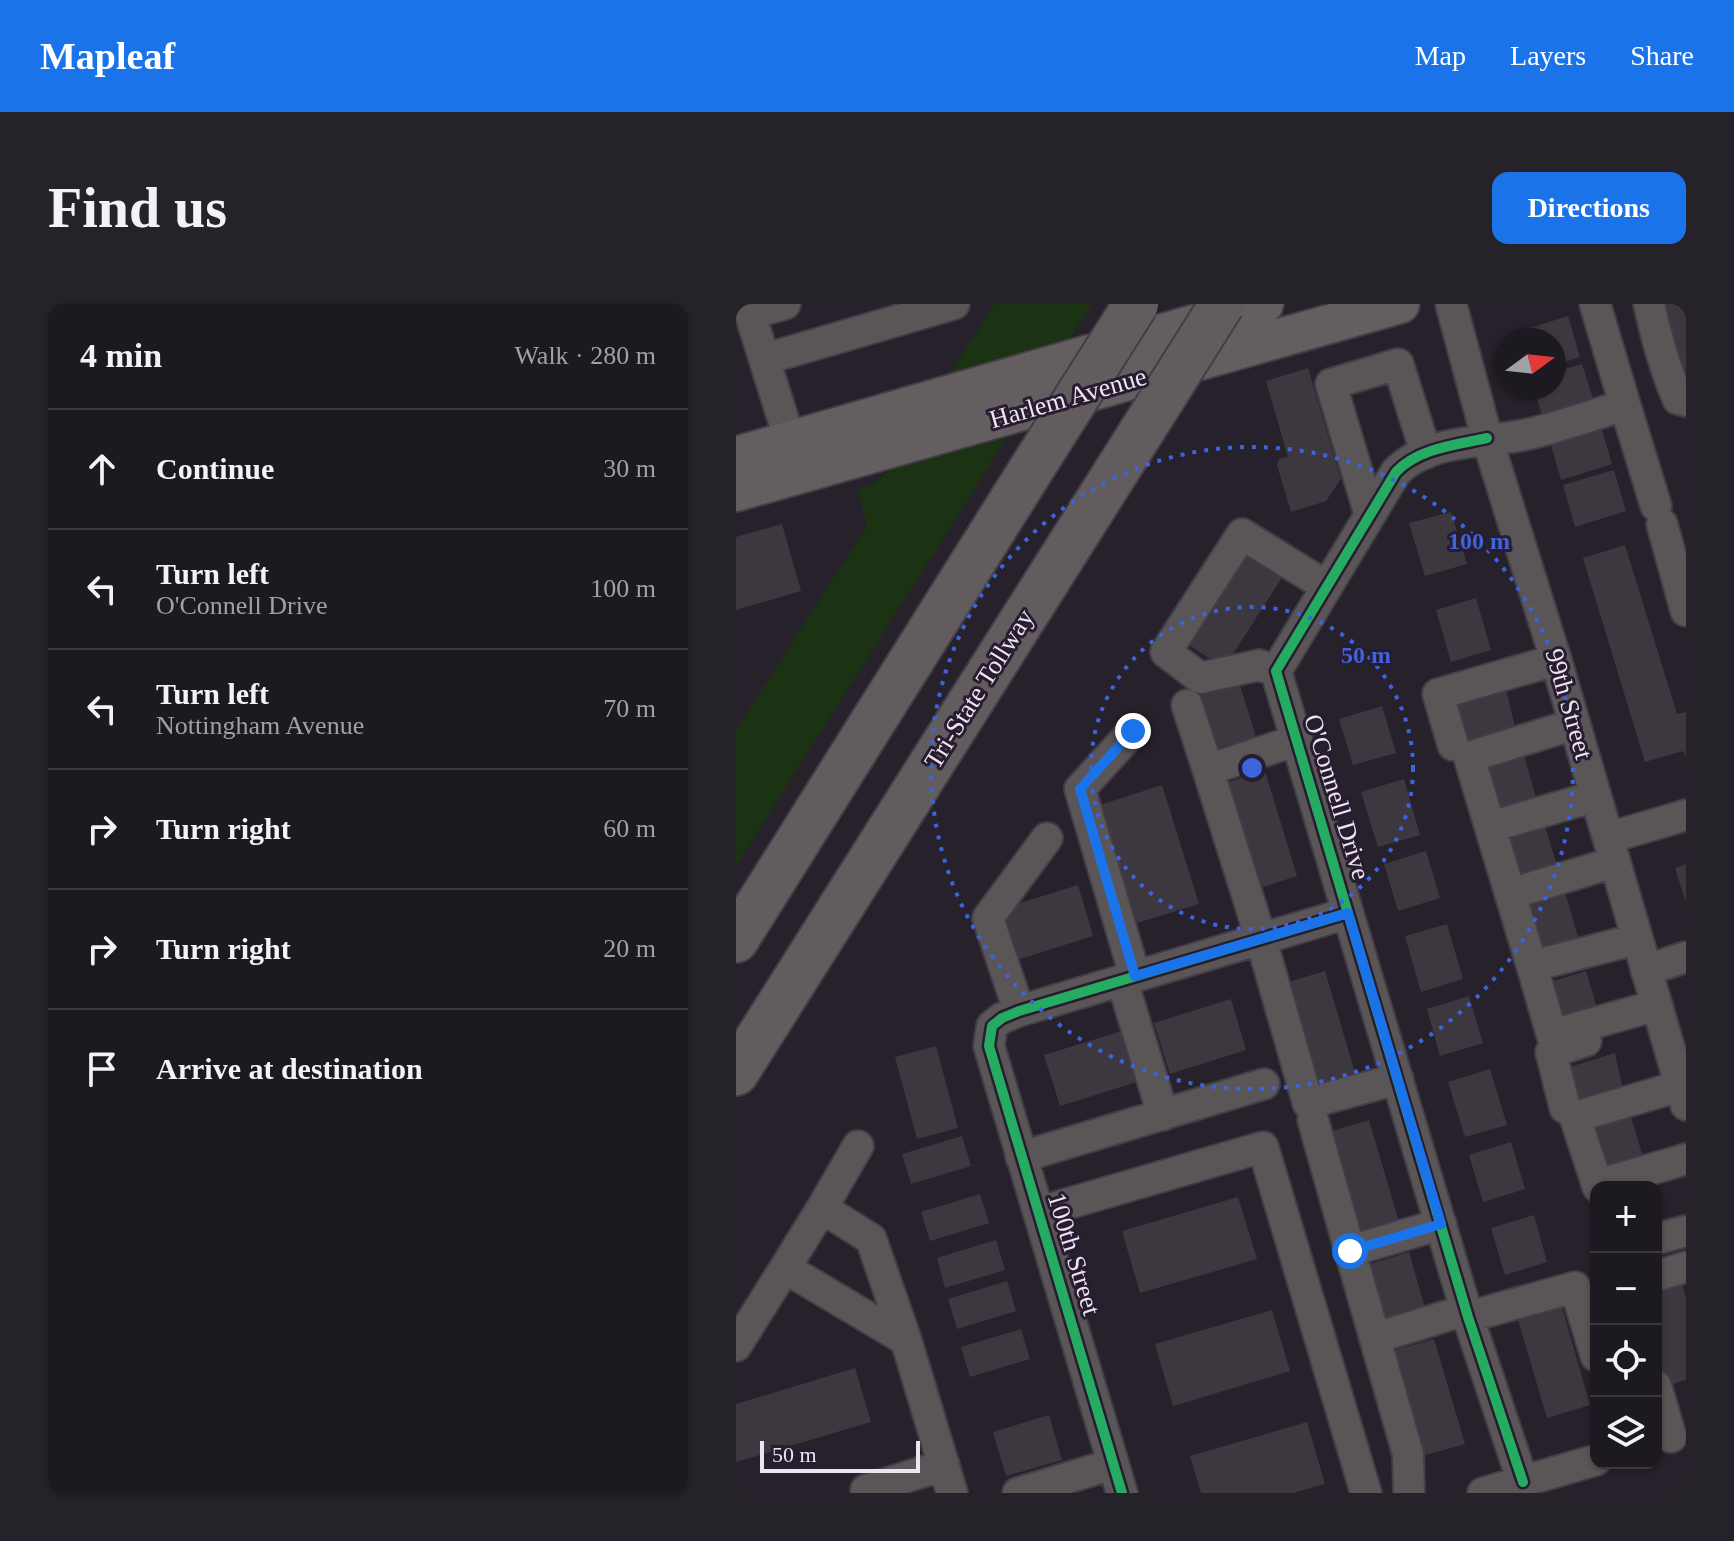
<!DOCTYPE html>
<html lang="en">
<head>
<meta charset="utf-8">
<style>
  body { margin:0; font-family:"Times New Roman",serif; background:#252229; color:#f1f3f6 }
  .controls { position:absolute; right:24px; bottom:24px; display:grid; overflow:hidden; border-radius:16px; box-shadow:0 2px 6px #0004 }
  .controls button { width:72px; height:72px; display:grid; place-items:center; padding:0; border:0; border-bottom:2px solid #3b383e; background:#1d1920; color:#f1f3f6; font:40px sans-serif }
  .compass { position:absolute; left:758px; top:24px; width:72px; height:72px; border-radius:50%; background:#1d1920; box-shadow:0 2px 6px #0004; rotate:75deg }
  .scale { position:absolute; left:24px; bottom:20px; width:160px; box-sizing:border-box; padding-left:8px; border:4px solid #ebe4f1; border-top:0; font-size:22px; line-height:28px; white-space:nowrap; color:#ebe4f1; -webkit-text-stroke:6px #281c30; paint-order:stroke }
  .stop { position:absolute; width:24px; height:24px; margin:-18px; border:6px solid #1a73e8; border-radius:50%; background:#fff }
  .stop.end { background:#1a73e8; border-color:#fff; box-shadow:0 2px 8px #0008 }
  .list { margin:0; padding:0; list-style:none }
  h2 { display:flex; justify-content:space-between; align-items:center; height:104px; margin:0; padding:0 32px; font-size:34px }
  h2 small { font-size:26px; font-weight:400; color:#a0a0a5 }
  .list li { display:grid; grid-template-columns:52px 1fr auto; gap:24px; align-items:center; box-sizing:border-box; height:120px; padding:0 32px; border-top:2px solid #3b383e }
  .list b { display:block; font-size:30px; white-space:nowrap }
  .list p { margin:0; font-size:26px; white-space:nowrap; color:#a0a0a5 }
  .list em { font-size:26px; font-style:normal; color:#a0a0a5 }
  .icon { flex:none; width:44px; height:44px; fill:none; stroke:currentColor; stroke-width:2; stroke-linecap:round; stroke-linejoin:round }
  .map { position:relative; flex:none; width:950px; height:1189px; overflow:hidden; border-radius:16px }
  header { display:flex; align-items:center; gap:48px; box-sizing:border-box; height:112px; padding:0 40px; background:#1a73e8; color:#fff }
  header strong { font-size:38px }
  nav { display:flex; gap:44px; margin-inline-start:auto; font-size:28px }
  .intro { display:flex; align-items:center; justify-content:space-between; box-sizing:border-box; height:192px; padding:0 48px }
  h1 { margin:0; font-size:56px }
  .button { padding:20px 36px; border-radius:16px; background:#1a73e8; color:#fff; font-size:28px; font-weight:700 }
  main { display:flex; gap:48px; padding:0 48px }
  aside { flex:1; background:#1d1920; border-radius:16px; box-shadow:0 2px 6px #0004 }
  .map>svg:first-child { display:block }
  .green { fill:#1b3313 }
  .building { fill:#3d3840 }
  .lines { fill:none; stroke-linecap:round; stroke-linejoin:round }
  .minor-casing { stroke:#423d46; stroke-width:34 }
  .major-casing { stroke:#423d46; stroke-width:42 }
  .highway-casing { stroke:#423d46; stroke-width:48 }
  .minor { stroke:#5a5556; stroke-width:30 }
  .major { stroke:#655e61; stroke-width:38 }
  .highway { stroke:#625c5f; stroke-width:44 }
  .highway-bridge-casing { stroke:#423d46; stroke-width:48; stroke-linecap:butt }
  .highway-bridge { stroke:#625c5f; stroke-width:44 }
  .cycleway-casing { stroke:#281c30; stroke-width:15 }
  .cycleway { stroke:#26ab63; stroke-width:10 }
  .route { stroke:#1a73e8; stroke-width:10 }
  .ring { fill:none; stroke:#3c64dc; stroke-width:4; stroke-dasharray:4 8 }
  .labels { text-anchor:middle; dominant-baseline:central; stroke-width:6; stroke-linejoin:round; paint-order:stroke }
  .street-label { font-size:26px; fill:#ebe4f1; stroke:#281c30 }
  .centre { fill:#3c64dc; stroke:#281c30; stroke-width:4 }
  .ring-label { font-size:24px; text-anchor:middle; font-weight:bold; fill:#3c64dc; stroke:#281c30; stroke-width:6; stroke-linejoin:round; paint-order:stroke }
</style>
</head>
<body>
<header>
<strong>Mapleaf</strong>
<nav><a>Map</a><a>Layers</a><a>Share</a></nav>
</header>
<div class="intro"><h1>Find us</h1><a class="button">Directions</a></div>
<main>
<aside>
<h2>4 min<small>Walk · 280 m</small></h2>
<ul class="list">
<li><svg class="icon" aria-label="ahead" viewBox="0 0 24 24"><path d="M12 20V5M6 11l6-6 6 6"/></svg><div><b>Continue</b></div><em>30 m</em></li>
<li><svg class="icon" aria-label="left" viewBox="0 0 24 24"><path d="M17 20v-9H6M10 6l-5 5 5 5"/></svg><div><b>Turn left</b><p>O'Connell Drive</p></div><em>100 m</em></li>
<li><svg class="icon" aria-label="left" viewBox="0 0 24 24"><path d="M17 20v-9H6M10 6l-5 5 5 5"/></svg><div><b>Turn left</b><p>Nottingham Avenue</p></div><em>70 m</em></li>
<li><svg class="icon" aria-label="right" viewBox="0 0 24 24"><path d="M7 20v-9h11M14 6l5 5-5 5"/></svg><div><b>Turn right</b></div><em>60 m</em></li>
<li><svg class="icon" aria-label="right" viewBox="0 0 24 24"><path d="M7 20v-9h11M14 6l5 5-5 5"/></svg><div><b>Turn right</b></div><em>20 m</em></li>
<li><svg class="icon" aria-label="arrive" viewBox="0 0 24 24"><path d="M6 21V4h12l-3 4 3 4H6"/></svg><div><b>Arrive at destination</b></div></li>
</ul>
</aside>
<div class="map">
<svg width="950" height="1189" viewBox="0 0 950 1189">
  <rect width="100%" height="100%" fill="#27212b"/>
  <!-- green -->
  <path class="green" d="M259 0H356L331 39 212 73Z
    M271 134 243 178 0 562V426L131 222 122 185 137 180 158 163Z"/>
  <!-- building -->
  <path class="building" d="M917 0H950V71L938 74Z
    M832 12 844 53 818 61V36H783L781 28Z
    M846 60 859 101 808 117 798 84H818V68Z
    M572 64 605 175 590 197 555 208 541 161 543 155 552 153 530 77Z
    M864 119 876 160 825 176 813 134Z
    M878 166 890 207 839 223 827 181Z
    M715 208 731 260 689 272 673 219Z
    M46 220 65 287 0 306V233Z
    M889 241 941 410 950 408V453L947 447 909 458 847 254Z
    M509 247 547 272 488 364 450 339Z
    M740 294 755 346 715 358 700 306Z
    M503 378 520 433 477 446 460 391Z
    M770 385 780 427 727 443 715 401Z
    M646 402 660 449 617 461 603 415Z
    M785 441 801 497 759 509 743 453Z
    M529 467 561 572 518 586 486 480Z
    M668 475 684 531 642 543 625 488Z
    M426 481 463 600 401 619 364 501Z
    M806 513 823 568 781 581 764 525Z
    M690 547 704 594 662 607 648 560Z
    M950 560V596H949L939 564Z
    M342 581 357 632 281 656 265 605Z
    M828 585 844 640 802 653 786 597Z
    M711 620 727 675 685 688 669 632Z
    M589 667 620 772 577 785 546 680Z
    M850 667 864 714 822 727 808 680Z
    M733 692 747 739 704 752 691 705Z
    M495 695 510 746 434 770 418 719Z
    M386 727 401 778 324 802 308 751Z
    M200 742 222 824 181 835 159 753Z
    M879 749 888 791 836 807 824 766Z
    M754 765 771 821 729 833 712 778Z
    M895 813 909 860 867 873 853 826Z
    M633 816 664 921 621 934 590 829Z
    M226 832 235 862 175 880 166 850Z
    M775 838 789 885 747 898 733 851Z
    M244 890 253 919 194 937 185 908Z
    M502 893 521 955 404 989 386 927Z
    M920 901 927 923 920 925Z
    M798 911 811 958 769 971 755 924Z
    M260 936 269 966 209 984 201 954Z
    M673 948 689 1004 647 1016 631 961Z
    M271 977 280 1007 221 1025 212 995Z
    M945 977 950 993V1076L930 1082 920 1048V984Z
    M824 996 854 1101 811 1114 780 1009Z
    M536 1006 554 1067 437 1102 419 1040Z
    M285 1025 294 1055 234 1073 225 1043Z
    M698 1035 729 1140 686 1152 655 1047Z
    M119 1064 135 1118 0 1158V1100Z
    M313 1111 326 1156 270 1172 257 1128Z
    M571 1118 589 1180 557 1189H465L454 1152Z"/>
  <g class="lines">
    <defs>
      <path id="minor" d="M11 0 54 137
        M715 0 751 134 820 356 950 801
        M913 0C920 32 929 65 942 95L950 97
        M14 10 49 0
        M29 55 218 0
        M889 101 920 202
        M634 211 595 80 662 60 690 149
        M926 220 950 307
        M540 367 523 361 464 374 430 348 506 230 590 282
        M451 401 472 466
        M397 427 344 485 399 672
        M561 436 472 466 525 635 572 799 662 775
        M717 441 702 390 820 356
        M754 523 860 492
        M872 534 950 511
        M774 590 879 558
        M901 635 796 662 816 731 921 701
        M796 662 733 453 839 420
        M910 666 950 653
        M386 676 427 811
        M283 707 252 614 311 534
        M829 804 815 748 850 737
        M577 816 614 947 705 920
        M285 853 528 780
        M861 881 950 855
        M862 883 839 813 944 782
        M86 904 122 842
        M303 908 527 843 630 1189
        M920 935 950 927
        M614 947 672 1150 673 1189
        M49 964 86 904 135 935 170 1036
        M920 972 950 963
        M732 1013 839 983 860 1052
        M639 1034 730 1006
        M0 1042 49 964 170 1036 216 1189
        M920 1082 935 1133
        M787 1178 732 1013 540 367 660 168C692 135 746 139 788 131 822 124 856 111 889 101L859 0
        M130 1186 208 1161
        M282 1189 377 1160
        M386 1189 253 742 256 722 266 714 283 707 612 609
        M747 1189 860 1156"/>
      <path id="major" d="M0 152 528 0
        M0 188 664 0"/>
      <path id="highway" d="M0 636 298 161
        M0 769 404 130"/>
    </defs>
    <!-- minor casing -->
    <use href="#minor" class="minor-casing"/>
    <!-- major casing -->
    <use href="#major" class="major-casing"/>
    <!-- highway casing -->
    <use href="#highway" class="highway-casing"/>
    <!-- minor -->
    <use href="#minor" class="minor"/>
    <!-- major -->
    <use href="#major" class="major"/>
    <!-- highway -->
    <use href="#highway" class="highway"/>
    <defs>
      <path id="highway-bridge" d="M404 130 486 0
        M298 161 400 0"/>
    </defs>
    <!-- highway-bridge casing -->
    <use href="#highway-bridge" class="highway-bridge-casing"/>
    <!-- highway-bridge -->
    <use href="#highway-bridge" class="highway-bridge"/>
    <defs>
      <path id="cycleway" d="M751 134C720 141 683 144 660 168L540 367 732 1013 787 1178
        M386 1189 253 742 256 722 266 714 283 707 612 609"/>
    </defs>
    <!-- cycleway casing -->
    <use href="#cycleway" class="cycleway-casing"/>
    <!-- cycleway -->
    <use href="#cycleway" class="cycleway"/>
  </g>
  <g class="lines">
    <!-- route -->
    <path class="route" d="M397 427 344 485 399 672 612 609 705 920 614 947"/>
  </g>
  <!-- distance rings -->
  <g class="ring">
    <circle cx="516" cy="464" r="161"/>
    <circle cx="516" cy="464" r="321"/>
  </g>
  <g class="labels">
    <!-- street labels -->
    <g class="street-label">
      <text transform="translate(332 94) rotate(-16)">Harlem Avenue</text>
      <text transform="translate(243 385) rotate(-58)">Tri-State Tollway</text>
      <text transform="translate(833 400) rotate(74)">99th Street</text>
      <text transform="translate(601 493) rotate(73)">O'Connell Drive</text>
      <text transform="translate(338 950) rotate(73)">100th Street</text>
    </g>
  </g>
  <circle cx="516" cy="464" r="12" class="centre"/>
  <g class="ring-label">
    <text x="743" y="245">100 m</text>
    <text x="630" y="359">50 m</text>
  </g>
</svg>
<div class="controls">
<button>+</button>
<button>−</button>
<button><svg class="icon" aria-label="locate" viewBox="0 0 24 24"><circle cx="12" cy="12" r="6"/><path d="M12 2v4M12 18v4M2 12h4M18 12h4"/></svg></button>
<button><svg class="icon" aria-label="layers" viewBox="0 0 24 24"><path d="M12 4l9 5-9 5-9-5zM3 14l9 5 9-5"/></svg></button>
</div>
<svg class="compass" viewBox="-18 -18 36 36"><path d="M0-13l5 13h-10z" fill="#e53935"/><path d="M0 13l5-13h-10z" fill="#a0a0a5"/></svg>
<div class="scale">50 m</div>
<div class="stop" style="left:614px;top:947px"></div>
<div class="stop end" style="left:397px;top:427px"></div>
</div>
</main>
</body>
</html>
